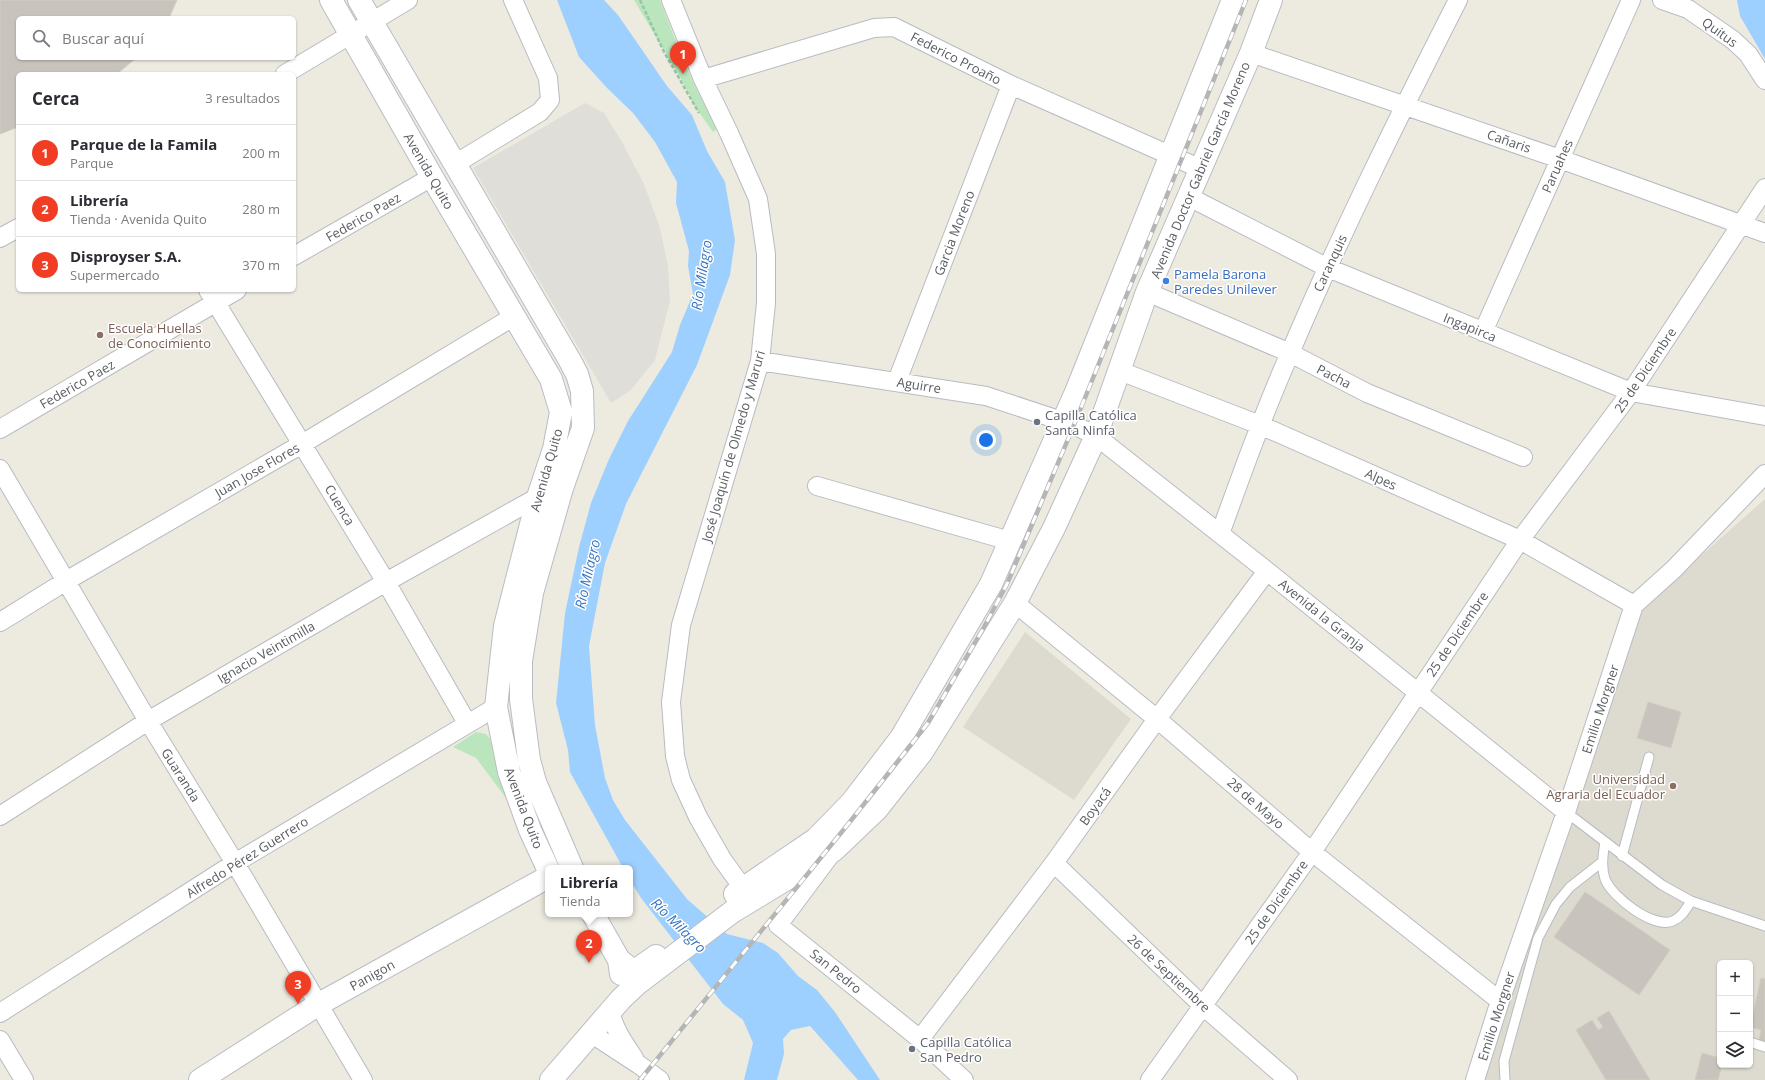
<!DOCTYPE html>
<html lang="es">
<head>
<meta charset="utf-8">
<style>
  body { margin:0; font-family:"Open Sans",sans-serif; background:#f2f2f3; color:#2b2b33 }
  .controls { position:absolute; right:12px; bottom:12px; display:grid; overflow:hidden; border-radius:6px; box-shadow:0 1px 3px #0004 }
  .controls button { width:36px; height:36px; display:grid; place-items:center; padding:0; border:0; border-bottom:1px solid #e1e1e2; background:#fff; color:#2b2b33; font:20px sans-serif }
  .you { position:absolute; left:986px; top:440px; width:14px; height:14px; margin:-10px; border:3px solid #fff; border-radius:50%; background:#1a73e8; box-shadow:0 0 0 6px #1a73e833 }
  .badge { display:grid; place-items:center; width:26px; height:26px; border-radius:50%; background:#f03d23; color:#fff; font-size:13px; font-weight:700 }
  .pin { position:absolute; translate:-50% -33px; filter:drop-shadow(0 1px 2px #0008) }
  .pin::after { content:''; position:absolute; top:21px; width:14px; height:12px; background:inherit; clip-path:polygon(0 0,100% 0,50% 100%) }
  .popup { position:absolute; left:545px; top:865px; width:88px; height:52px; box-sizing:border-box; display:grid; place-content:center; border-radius:6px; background:#fff; filter:drop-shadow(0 1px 3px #0005); font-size:13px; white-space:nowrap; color:#7c7c81 }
  .popup b { font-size:15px; color:#2b2b33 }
  .popup::after { content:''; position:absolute; left:50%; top:100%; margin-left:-8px; border:8px solid transparent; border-top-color:#fff }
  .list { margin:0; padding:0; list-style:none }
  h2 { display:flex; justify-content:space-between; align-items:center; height:52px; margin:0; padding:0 16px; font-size:17px }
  h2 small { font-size:13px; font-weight:400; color:#7c7c81 }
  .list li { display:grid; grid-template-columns:26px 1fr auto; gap:12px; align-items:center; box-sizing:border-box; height:56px; padding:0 16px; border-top:1px solid #e1e1e2 }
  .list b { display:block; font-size:15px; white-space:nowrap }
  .list p { margin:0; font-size:13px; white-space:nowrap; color:#7c7c81 }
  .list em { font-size:13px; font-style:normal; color:#7c7c81 }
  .icon { flex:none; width:22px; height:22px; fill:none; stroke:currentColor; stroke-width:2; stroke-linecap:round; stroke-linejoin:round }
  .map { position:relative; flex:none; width:1765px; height:1080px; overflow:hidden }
  .search { position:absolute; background:#fff; box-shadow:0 1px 3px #0004; left:16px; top:16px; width:280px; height:44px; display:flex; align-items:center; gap:10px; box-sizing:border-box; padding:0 14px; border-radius:6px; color:#7c7c81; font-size:15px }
  .panel { position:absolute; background:#fff; box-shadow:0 1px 3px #0004; left:16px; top:72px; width:280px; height:220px; border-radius:6px }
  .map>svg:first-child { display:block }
  .industrial { fill:#e0ded8 }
  .education { fill:#dddacf; fill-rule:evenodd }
  .green { fill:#bbe6bd }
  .water { fill:#9ed0ff }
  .building { fill:#c8c4bd; stroke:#d2cdbf }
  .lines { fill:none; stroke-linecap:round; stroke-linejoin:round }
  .lane-casing { stroke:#b8bbc0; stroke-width:11 }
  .street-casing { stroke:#b8bbc0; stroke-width:20 }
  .secondary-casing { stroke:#b9bcc3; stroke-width:24 }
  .path { stroke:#94c7a5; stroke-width:2.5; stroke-dasharray:4 2; stroke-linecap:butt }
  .lane { stroke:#fff; stroke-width:9 }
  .street { stroke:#fff; stroke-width:18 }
  .secondary { stroke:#fff; stroke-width:22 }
  .rail-casing { stroke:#b4b5b5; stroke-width:4.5 }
  .rail { stroke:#fff; stroke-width:3; stroke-dasharray:9; stroke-linecap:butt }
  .shop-dot { fill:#3f7fe0; stroke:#fff; stroke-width:1.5 }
  .education-dot { fill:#8d6e63; stroke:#fff; stroke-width:1.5 }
  .worship-dot { fill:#6b7280; stroke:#fff; stroke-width:1.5 }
  .labels { text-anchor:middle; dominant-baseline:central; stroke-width:3; stroke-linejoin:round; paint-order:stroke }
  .street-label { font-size:13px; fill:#595d62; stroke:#fff }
  .shop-label { font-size:13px; fill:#366cbe; stroke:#fff; text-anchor:start }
  .education-label { font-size:13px; fill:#785e54; stroke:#fff; text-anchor:start }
  .worship-label { font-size:13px; fill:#5b616d; stroke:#fff; text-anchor:start }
  .water-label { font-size:14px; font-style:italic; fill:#3a74be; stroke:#fff }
</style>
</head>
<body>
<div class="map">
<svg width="1765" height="1080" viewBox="0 0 1765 1080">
  <rect width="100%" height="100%" fill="#edebe0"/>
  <!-- industrial -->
  <path class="industrial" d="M585 103 604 113 622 142 644 184 660 228 668 266 670 301 655 360 631 390 611 403 473 168Z"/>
  <!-- education -->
  <path class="education" d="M1765 499V1080H1482L1640 610ZM1720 963H1750V1065H1720Z
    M1025 632 1131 719 1074 800 963 727Z"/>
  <!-- green -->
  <path class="green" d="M634 0H660C677 45 693 88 718 128L713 132 696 108 684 84Z
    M476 732 486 734 490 739 506 798 476 758 453 747Z"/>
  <!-- water -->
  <path class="water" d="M557 0H604L618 15 667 86 692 115 707 151 725 182 735 240 730 275 697 365 626 504 605 563 589 646 595 725 605 778 613 800 625 820 687 899 727 934 763 943 778 953 798 976 817 990 835 1012 880 1080H858L810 1026 791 1030 783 1039 784 1054 777 1080H744L753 1043 743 1020 723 1004 641 898 630 880V868H623L570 772 568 750 556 703 565 613 579 547 591 503 609 459 628 421 672 352 680 325 693 294 688 266 689 251 676 203 677 182 655 142 633 113 607 88 579 57Z
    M1737 0H1765V59L1740 16Z"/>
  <!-- building -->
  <path class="building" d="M0 0H177L169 18H18V58H136L117 74H18V127L0 134Z
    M1648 702 1681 712 1671 748 1637 738Z
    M1585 892 1670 950 1639 995 1554 937Z
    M1761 978 1765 979V1042L1759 1041 1761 1030 1750 1027Z
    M1609 1011 1650 1080H1606L1576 1030 1592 1020 1598 1030 1603 1027 1597 1018Z
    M1702 1053 1720 1058V1065H1722L1718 1080H1695Z"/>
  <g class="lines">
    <defs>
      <path id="lane" d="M1566 812 1662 885 1691 901 1765 926
        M1605 842C1603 854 1601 867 1605 879 1612 897 1653 929 1673 921 1682 917 1686 909 1691 901
        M1622 856 1649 757
        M1750 1042 1765 1047
        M1505 1080 1504 1061 1538 938 1556 904 1570 887 1602 862"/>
      <path id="street" d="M671 0 703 79 729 133 758 199 766 254V303L760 361 681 625 671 702 675 756 681 780 698 817 722 859 743 888
        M1662 0 1688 9 1733 40 1748 54 1765 80
        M1251 53 1560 159 1765 233
        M285 74 408 0
        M703 79 874 28 894 27 1011 85 1201 169
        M455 164 540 112 550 100 548 78 513 0
        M1189 197 1328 268 1631 392 1765 416
        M0 238 18 228
        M294 256 432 177
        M208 290 386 582 467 723
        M1147 292 1290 353 1367 393 1523 457
        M1483 332 1631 0
        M760 361 986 396 1074 425 1096 436 1267 571 1566 812
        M1120 371 1260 425 1520 540 1634 605
        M897 381 1011 85
        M0 429 237 290
        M0 469 148 721 235 863 363 1080
        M817 486 1010 541
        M1220 534C1242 473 1264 412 1290 353 1341 233 1399 116 1458 0
        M1015 603 1157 719 1312 852 1500 1001
        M0 622 66 581 302 444 513 317
        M0 816 148 721 386 582 538 497
        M831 854 778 925 920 1039 964 1080
        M1054 863 1203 1006 1288 1080
        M610 1011C614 1029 624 1043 634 1058
        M0 1013 235 863 496 707
        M592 1034 638 1064 660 1080
        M920 1039 1054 863 1157 719 1267 571
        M0 1040 24 1080
        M1150 1080 1312 852 1520 540 1631 392 1765 188
        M1475 1080 1500 1001 1566 812 1634 605 1674 569 1765 474"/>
      <path id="secondary" d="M331 0 432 177 551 379 561 412 554 449 538 497 505 626 496 707 509 772 530 830 548 869
        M359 0 569 359 577 374 582 391 583 428 562 488 532 593 521 661V699L529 760 535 782 572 868
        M735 894 816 839 852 802 901 738 991 584 1076 392 1233 0
        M593 914 619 960 621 974
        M619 960 633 971 639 968 656 956
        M200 1080 319 1004 548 877
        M551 1080 621 999 637 984 732 912 834 850 877 809 922 752 1015 603 1054 528 1096 436 1147 292 1251 53 1271 0"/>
    </defs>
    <!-- lane casing -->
    <use href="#lane" class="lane-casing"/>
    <!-- street casing -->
    <use href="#street" class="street-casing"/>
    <!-- secondary casing -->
    <use href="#secondary" class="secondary-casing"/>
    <!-- path -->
    <path class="path" d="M640 0 664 52 699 113"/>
    <!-- lane -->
    <use href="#lane" class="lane"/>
    <!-- street -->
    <use href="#street" class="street"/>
    <!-- secondary -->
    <use href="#secondary" class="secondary"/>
    <defs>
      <path id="rail" d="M640 1080 849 823 928 723 983 629 1007 584 1074 425 1246 0"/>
    </defs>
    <!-- rail casing -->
    <use href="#rail" class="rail-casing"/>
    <!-- rail -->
    <use href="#rail" class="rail"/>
  </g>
  <!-- markers -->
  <circle class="shop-dot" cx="1166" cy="281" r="4"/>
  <g class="education-dot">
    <circle cx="100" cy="335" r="4"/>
    <circle cx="1673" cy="786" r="4"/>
  </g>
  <g class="worship-dot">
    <circle cx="1037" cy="422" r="4"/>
    <circle cx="912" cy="1049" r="4"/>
  </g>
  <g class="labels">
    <!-- street labels -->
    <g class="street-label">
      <text transform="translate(1720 32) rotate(36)">Quitus</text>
      <text transform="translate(956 58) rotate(27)">Federico Proaño</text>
      <text transform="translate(1509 141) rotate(19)">Cañaris</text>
      <text transform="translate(1557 166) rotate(-66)">Paruahes</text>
      <text transform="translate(1200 170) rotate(-67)">Avenida Doctor Gabriel García Moreno</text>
      <text transform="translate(429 171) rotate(60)">Avenida Quito</text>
      <text transform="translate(363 217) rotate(-30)">Federico Paez</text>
      <text transform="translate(954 233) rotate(-69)">Garcia Moreno</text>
      <text transform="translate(1330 263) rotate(-65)">Caranquis</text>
      <text transform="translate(1470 327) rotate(22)">Ingapirca</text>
      <text transform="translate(1645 370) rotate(-56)">25 de Diciembre</text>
      <text transform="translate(1334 376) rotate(27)">Pacha</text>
      <text transform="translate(77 384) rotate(-30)">Federico Paez</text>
      <text transform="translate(919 385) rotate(9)">Aguirre</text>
      <text transform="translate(733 446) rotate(-74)">José Joaquín de Olmedo y Maruri</text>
      <text transform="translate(257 470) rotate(-30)">Juan Jose Flores</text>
      <text transform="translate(546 470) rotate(-74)">Avenida Quito</text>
      <text transform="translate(1381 479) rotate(24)">Alpes</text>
      <text transform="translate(340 505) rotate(59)">Cuenca</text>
      <text transform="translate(1322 615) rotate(39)">Avenida la Granja</text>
      <text transform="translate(1457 634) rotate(-56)">25 de Diciembre</text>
      <text transform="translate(266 652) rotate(-30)">Ignacio Veintimilla</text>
      <text transform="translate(1600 709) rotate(-72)">Emilio Morgner</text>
      <text transform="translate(181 775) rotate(58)">Guaranda</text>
      <text transform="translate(1256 803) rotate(41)">28 de Mayo</text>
      <text transform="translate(1095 806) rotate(-54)">Boyacá</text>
      <text transform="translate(524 808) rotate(69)">Avenida Quito</text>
      <text transform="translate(247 857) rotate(-32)">Alfredo Pérez Guerrero</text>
      <text transform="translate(1276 902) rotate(-55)">25 de Diciembre</text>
      <text transform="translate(836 971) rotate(39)">San Pedro</text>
      <text transform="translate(1169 973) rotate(43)">26 de Septiembre</text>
      <text transform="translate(372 975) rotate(-29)">Panigon</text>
      <text transform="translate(1496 1016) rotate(-72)">Emilio Morgner</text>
    </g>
    <!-- shop labels -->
    <g class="shop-label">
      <text x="1174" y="274">Pamela Barona<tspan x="1174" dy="15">Paredes Unilever</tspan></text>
    </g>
    <!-- education labels -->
    <g class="education-label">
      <text x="108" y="328">Escuela Huellas<tspan x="108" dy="15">de Conocimiento</tspan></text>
      <text x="1665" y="779" text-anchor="end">Universidad<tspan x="1665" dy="15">Agraria del Ecuador</tspan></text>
    </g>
    <!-- worship labels -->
    <g class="worship-label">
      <text x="1045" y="415">Capilla Católica<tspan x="1045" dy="15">Santa Ninfa</tspan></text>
      <text x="920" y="1042">Capilla Católica<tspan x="920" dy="15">San Pedro</tspan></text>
    </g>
    <!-- water labels -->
    <g class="water-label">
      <text transform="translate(701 275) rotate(-81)">Río Milagro</text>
      <text transform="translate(587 574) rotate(-77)">Río Milagro</text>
      <text transform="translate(679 925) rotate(45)">Río Milagro</text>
    </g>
  </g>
</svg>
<div class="controls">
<button>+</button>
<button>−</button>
<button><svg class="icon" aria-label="layers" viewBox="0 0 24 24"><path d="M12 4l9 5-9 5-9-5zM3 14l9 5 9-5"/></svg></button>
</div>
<div class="you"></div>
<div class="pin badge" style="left:683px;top:74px">1</div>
<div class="pin badge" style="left:589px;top:963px">2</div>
<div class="popup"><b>Librería</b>Tienda</div>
<div class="pin badge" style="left:298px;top:1004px">3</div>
<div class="search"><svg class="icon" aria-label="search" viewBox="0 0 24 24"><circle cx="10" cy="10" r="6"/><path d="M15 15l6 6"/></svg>Buscar aquí</div>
<section class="panel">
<h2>Cerca<small>3 resultados</small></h2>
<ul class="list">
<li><span class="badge">1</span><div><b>Parque de la Famila</b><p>Parque</p></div><em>200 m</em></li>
<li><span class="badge">2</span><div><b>Librería</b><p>Tienda · Avenida Quito</p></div><em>280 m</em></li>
<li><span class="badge">3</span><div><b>Disproyser S.A.</b><p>Supermercado</p></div><em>370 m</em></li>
</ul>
</section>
</div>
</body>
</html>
